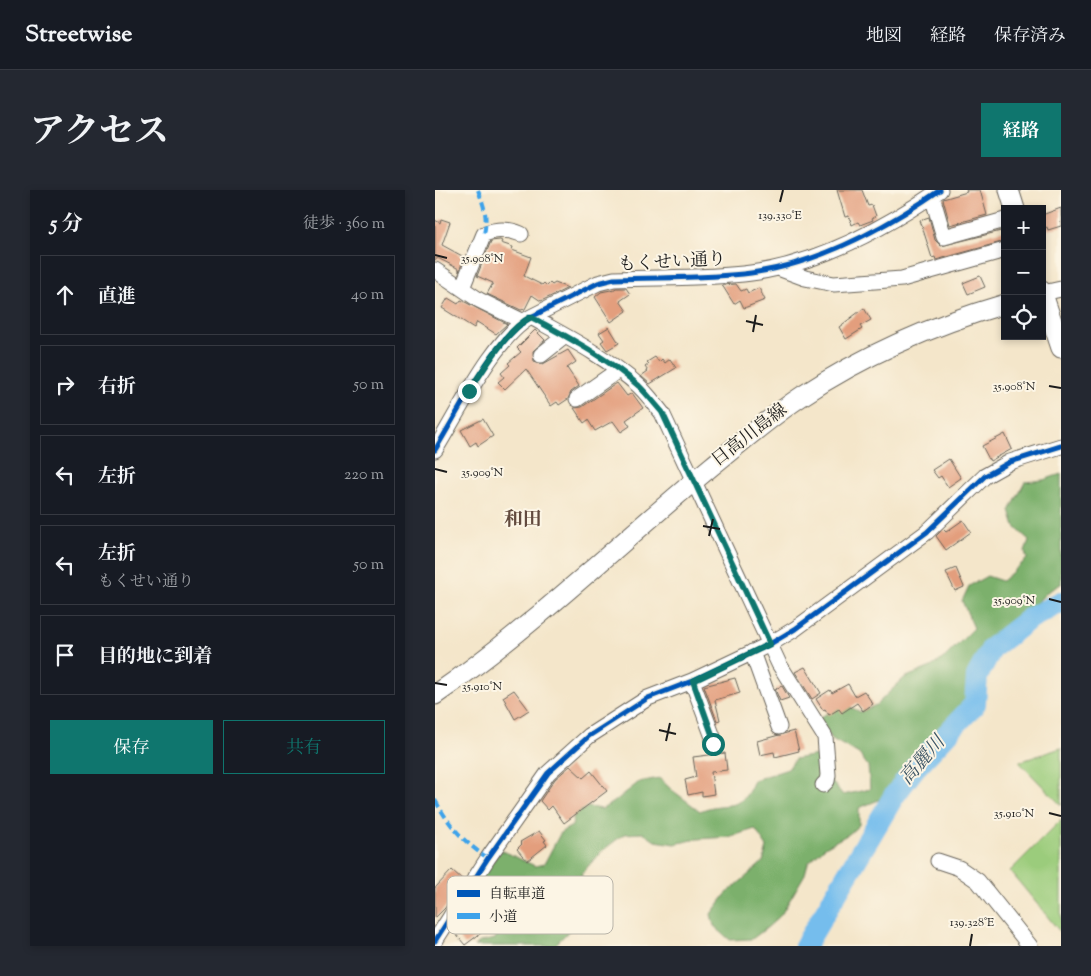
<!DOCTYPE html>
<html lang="ja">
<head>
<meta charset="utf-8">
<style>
  body { margin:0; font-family:"Sorts Mill Goudy","Noto Serif JP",serif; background:#242831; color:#f1f3f6 }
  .controls { position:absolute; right:15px; top:15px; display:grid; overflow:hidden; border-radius:0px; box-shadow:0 2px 8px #0003 }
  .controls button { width:45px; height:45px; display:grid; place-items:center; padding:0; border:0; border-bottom:1px solid #363941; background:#171b24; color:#f1f3f6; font:25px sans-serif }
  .stop { position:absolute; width:15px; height:15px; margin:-11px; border:4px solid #0f766e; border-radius:50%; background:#fff }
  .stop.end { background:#0f766e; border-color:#fff; box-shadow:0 1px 5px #0008 }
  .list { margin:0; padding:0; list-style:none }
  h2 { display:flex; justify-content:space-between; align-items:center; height:65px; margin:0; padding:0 20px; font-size:21px }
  h2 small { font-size:16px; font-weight:400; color:#9ea1a6 }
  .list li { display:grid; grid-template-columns:32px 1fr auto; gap:15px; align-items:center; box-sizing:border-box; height:80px; margin:0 10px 10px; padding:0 10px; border:1px solid #363941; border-radius:0px }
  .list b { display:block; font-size:19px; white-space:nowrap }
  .list p { margin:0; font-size:16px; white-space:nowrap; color:#9ea1a6 }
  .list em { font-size:16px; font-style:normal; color:#9ea1a6 }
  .actions { display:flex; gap:10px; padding:15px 20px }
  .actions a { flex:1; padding:11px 0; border:1px solid #0f766e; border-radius:0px; text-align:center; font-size:18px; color:#0f766e }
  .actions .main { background:#0f766e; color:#fff }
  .icon { flex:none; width:28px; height:28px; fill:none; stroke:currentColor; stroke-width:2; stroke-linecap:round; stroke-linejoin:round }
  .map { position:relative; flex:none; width:626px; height:756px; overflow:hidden; border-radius:0px }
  header { display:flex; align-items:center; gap:30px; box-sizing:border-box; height:70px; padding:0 25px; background:#171b24; border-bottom:1px solid #363941 }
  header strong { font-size:24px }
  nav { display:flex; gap:28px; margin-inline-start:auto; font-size:18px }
  .intro { display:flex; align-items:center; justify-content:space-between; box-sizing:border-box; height:120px; padding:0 30px }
  h1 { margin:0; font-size:35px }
  .button { padding:12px 22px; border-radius:0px; background:#0f766e; color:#fff; font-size:18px; font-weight:700 }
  main { display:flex; gap:30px; padding:0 30px }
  aside { flex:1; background:#171b24; border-radius:0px; box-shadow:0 2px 8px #0003 }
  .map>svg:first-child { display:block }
  .green { fill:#9bcc7c; stroke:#5c744c }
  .forest { fill:#7cb06c; stroke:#4c6644 }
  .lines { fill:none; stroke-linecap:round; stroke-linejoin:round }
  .river { stroke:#75bded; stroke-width:22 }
  .building { fill:#e39e7d }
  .minor-casing { stroke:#686359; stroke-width:17 }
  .major-casing { stroke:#686359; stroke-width:21 }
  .minor { stroke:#fff; stroke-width:15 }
  .major { stroke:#fff; stroke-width:19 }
  .quiet { stroke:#3da2ea; stroke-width:4; stroke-dasharray:8 4; stroke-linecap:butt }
  .cycleway-casing { stroke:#fcf5e5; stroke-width:8 }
  .cycleway { stroke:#0057b8; stroke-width:5 }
  .route { stroke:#0f766e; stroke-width:6 }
  .ticks { fill:none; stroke:#1c1c1c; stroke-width:2 }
  .labels { text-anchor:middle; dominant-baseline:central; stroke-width:4; stroke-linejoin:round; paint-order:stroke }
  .street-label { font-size:18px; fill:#1c1c1c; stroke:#fcf5e5 }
  .neighbourhood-label { font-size:19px; font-weight:bold; fill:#624a3e; stroke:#fcf5e5 }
  .water-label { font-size:19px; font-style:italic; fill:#3b5465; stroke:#fcf5e5 }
  .key { fill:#fcf5e5; stroke:#b9b4a9; stroke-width:1 }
  .key-label { font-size:14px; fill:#1c1c1c }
  .ticks-label { font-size:12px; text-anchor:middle; fill:#1c1c1c; stroke:#fcf5e5; stroke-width:4; stroke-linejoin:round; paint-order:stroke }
</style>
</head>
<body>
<header>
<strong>Streetwise</strong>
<nav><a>地図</a><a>経路</a><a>保存済み</a></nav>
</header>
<div class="intro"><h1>アクセス</h1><a class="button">経路</a></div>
<main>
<aside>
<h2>5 分<small>徒歩 · 360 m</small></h2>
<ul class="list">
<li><svg class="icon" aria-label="ahead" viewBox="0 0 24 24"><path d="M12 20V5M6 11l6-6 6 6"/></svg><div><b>直進</b></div><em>40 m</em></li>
<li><svg class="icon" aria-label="right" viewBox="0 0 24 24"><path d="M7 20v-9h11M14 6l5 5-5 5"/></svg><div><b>右折</b></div><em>50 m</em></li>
<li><svg class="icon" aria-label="left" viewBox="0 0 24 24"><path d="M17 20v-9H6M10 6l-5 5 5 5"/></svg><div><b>左折</b></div><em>220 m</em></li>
<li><svg class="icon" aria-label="left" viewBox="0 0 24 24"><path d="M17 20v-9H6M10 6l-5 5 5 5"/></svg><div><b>左折</b><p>もくせい通り</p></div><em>50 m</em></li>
<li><svg class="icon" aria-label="arrive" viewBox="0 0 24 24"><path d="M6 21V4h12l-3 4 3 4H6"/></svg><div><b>目的地に到着</b></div></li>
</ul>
<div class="actions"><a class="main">保存</a><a>共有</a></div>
</aside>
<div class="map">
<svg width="626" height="756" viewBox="0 0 626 756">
  <rect width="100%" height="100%" fill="#fcf5e5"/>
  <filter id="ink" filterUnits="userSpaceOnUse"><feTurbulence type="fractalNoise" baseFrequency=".02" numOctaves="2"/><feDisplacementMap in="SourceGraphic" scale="10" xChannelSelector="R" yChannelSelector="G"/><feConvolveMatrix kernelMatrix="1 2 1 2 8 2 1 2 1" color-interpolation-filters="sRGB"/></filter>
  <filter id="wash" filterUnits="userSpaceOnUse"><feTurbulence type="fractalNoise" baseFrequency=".0096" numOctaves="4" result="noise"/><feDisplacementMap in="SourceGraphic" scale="20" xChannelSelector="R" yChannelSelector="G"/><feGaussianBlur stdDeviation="1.12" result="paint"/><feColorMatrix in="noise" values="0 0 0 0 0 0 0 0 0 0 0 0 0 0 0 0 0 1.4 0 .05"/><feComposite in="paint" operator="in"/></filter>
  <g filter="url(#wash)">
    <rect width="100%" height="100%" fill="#f4e6ca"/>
    <!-- green -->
    <path class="green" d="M626 558V615L584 572Z
      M626 630V743L575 681Z"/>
    <!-- forest -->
    <path class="forest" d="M626 284V394L612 402 598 417 565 441 542 466 536 486V504L525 522 526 536 518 550 510 555 490 559 461 597 446 609 424 618V635L414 644 390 657 373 673 370 684 346 725 333 737 317 749 295 750 279 736 276 724 291 704 328 672 332 657 320 639 294 647 262 649 240 654 220 651 208 643 189 644 167 661 147 683 145 709 136 739 119 756H39L45 752 60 749 65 739 60 720 44 698 45 688 66 660 100 676 109 674 126 642 137 636 139 625 153 617 167 619 179 612 204 592 224 588 237 600 265 621C293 609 305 626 319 590L353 579 360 569 382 565 390 570 391 585 408 605 435 599 433 576 424 564 397 549 383 529C399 519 407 511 425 522L441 515 469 488 496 477 510 467 539 438 527 411 534 396 552 386 567 391 592 369 590 361 594 350 580 337 575 321 590 292 608 290Z"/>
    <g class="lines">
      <!-- river -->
      <path class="river" d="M370 756 459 606 480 578 540 514 542 486 557 458 594 429 626 412"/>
    </g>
    <g id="blocks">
      <!-- building -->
      <path class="building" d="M402 0H427L433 16 437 15 441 26 437 28 438 30 425 35 423 32 417 35 414 26 410 27Z
        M531 0H545L552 25 515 35 508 9 532 2Z
        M626 18V36L613 40 612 37 607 39V25Z
        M494 27 500 50 506 56 570 40V51L501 70 500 67 497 68 485 30Z
        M6 29 15 32 7 55 29 67 24 82V79L3 68 0 70V30L5 33Z
        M65 50 67 51 66 53 78 57 77 60 96 67 89 86 107 95 109 93 112 96 115 93 117 95 120 93 133 98 106 111 97 105 90 119 86 120 52 104 58 93 42 86 56 51Z
        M545 86 550 97 533 104 528 93Z
        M301 94 306 101 311 99 313 103 324 98 330 110 309 118 305 110 299 114 287 95Z
        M181 98H191L195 104 185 111 192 121 176 132 160 107 166 102 176 100 177 101Z
        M13 108 23 114 26 110 32 113 72 134 61 144 42 132 39 138 7 118Z
        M429 118 436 130 425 136 427 139 411 149 404 137Z
        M174 137 184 153 172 160 166 152 169 150 164 143Z
        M100 140 110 150 98 161 99 171 108 174 133 160 141 172 132 178 144 196 136 202 133 209 124 215 122 212 116 216 91 179 70 199 63 192 69 187 66 183 75 175 73 173 86 162 82 158Z
        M220 167 224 172 227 169 230 173 235 169 241 178 215 194 206 186 213 181 210 177 214 174 212 172Z
        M182 193 192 206 197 203 208 218 191 230 195 236 186 242 178 231 160 241 153 230 149 233 139 218 147 217Z
        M48 229 58 246 43 256 41 252 35 256 26 240Z
        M570 244 577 259 555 271 547 256Z
        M514 269 526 288 513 297 506 286 503 288 497 280Z
        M528 330 536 342 511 360 501 346 508 339 511 342Z
        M521 378 529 397 520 401 511 382Z
        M370 477 386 503 377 509 360 482Z
        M300 488 305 503 280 510 285 530 282 531 269 496Z
        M413 494 420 506 429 501 438 514 428 521 422 513 407 523 404 519 394 525 390 519 388 520 381 509 395 500 397 503Z
        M347 496 354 508 345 511 340 499Z
        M79 500 94 520 80 529 68 507Z
        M359 541 364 561 340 567 339 562 325 565 322 551Z
        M290 563 292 580 276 582 279 604 267 606V602L253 605 250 590 261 587 258 567Z
        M135 576 148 588 156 581 172 601 129 633 117 616 113 620 105 611 120 589Z
        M104 641 111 650 109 651 112 655 92 671 82 659 87 654 85 652Z
        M17 680 28 690 10 718 0 728V698Z
        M43 723 54 737 30 755 19 742Z"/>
    </g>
  </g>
  <g filter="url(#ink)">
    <use href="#blocks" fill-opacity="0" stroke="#686359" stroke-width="1"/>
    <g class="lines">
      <defs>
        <path id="minor" d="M497 6 509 47 570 30
          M343 78 370 88 399 94 467 89 570 60
          M0 80 44 110 87 131
          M27 98 49 44C61 39 74 39 86 44
          M608 103 626 99
          M96 127C132 147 173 168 204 196 212 204 220 214 227 223L344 474 390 547 393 585 392 591 388 595
          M106 165 130 146
          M142 209 182 181
          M0 260C22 225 60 146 96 127L163 93 179 89C224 87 271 89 316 83 383 74 450 38 505 0
          M317 462 344 537
          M257 491 278 547V554
          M503 671 524 678 543 691 595 756
          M0 751 53 668 113 583 154 546 213 508 257 491 335 454 360 439 492 342 550 286 575 272 626 256"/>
        <path id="major" d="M574 0 580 19
          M607 101 626 158
          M0 505C98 437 185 352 277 276 307 252 335 227 367 206 429 165 498 135 570 114"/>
      </defs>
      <!-- minor casing -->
      <use href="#minor" class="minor-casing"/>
      <!-- major casing -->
      <use href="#major" class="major-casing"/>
      <!-- minor -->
      <use href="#minor" class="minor"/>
      <!-- major -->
      <use href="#major" class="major"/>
      <!-- quiet -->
      <path class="quiet" d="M43 0C49 16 53 26 49 44
        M0 610C14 635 29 653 53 668"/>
      <defs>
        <path id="cycleway" d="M0 260C22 225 60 146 96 127L163 93 179 89C224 87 271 89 316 83 383 74 450 38 505 0
          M0 751 53 668 113 583 154 546 213 508 257 491 335 454 360 439 492 342 550 286 575 272 626 256"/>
      </defs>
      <!-- cycleway casing -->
      <use href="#cycleway" class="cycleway-casing"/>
      <!-- cycleway -->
      <use href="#cycleway" class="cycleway"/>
    </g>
  </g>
  <g class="lines" filter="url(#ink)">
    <!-- route -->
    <path class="route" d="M34 201C50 178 71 140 96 127 132 147 173 168 204 196 212 204 220 214 227 222L335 454 258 491 278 547V554"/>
  </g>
  <!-- ticks -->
  <path class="ticks" d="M345 12 348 0M0 65 12 68M311 131 328 135M318 142 321 125M614 196 626 198M0 279 12 282M268 336 285 339M274 346 278 329M614 409 626 412M0 493 12 495M224 540 241 544M231 551 235 533M614 623 626 626M535 756 537 744"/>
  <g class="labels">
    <!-- street labels -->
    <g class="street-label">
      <text transform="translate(237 73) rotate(-3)">もくせい通り</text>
      <text transform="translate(315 246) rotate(-38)">日高川島線</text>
    </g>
    <!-- neighbourhood labels -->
    <g class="neighbourhood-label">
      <text x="88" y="330">和田</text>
    </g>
    <!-- water labels -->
    <g class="water-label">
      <text transform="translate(488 571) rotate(-49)">高麗川</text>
    </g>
  </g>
  <!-- legend -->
  <rect x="12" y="686" width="166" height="58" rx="8" class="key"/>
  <rect x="22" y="700" width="23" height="7" fill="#0057b8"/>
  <rect x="22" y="723" width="23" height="6" fill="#3da2ea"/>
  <g class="key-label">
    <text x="54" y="708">自転車道</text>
    <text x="54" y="731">小道</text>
  </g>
  <g class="ticks-label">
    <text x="345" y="29">139.330°E</text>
    <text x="47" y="72">35.908°N</text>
    <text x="579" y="200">35.908°N</text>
    <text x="47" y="286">35.909°N</text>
    <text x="579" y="414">35.909°N</text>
    <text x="47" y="500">35.910°N</text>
    <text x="579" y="627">35.910°N</text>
    <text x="537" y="736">139.328°E</text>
  </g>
</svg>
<div class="controls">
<button>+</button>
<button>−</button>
<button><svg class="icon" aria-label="locate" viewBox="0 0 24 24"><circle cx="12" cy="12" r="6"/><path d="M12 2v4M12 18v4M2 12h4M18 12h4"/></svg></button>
</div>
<div class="stop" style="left:278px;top:554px"></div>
<div class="stop end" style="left:34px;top:201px"></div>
</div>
</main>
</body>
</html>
